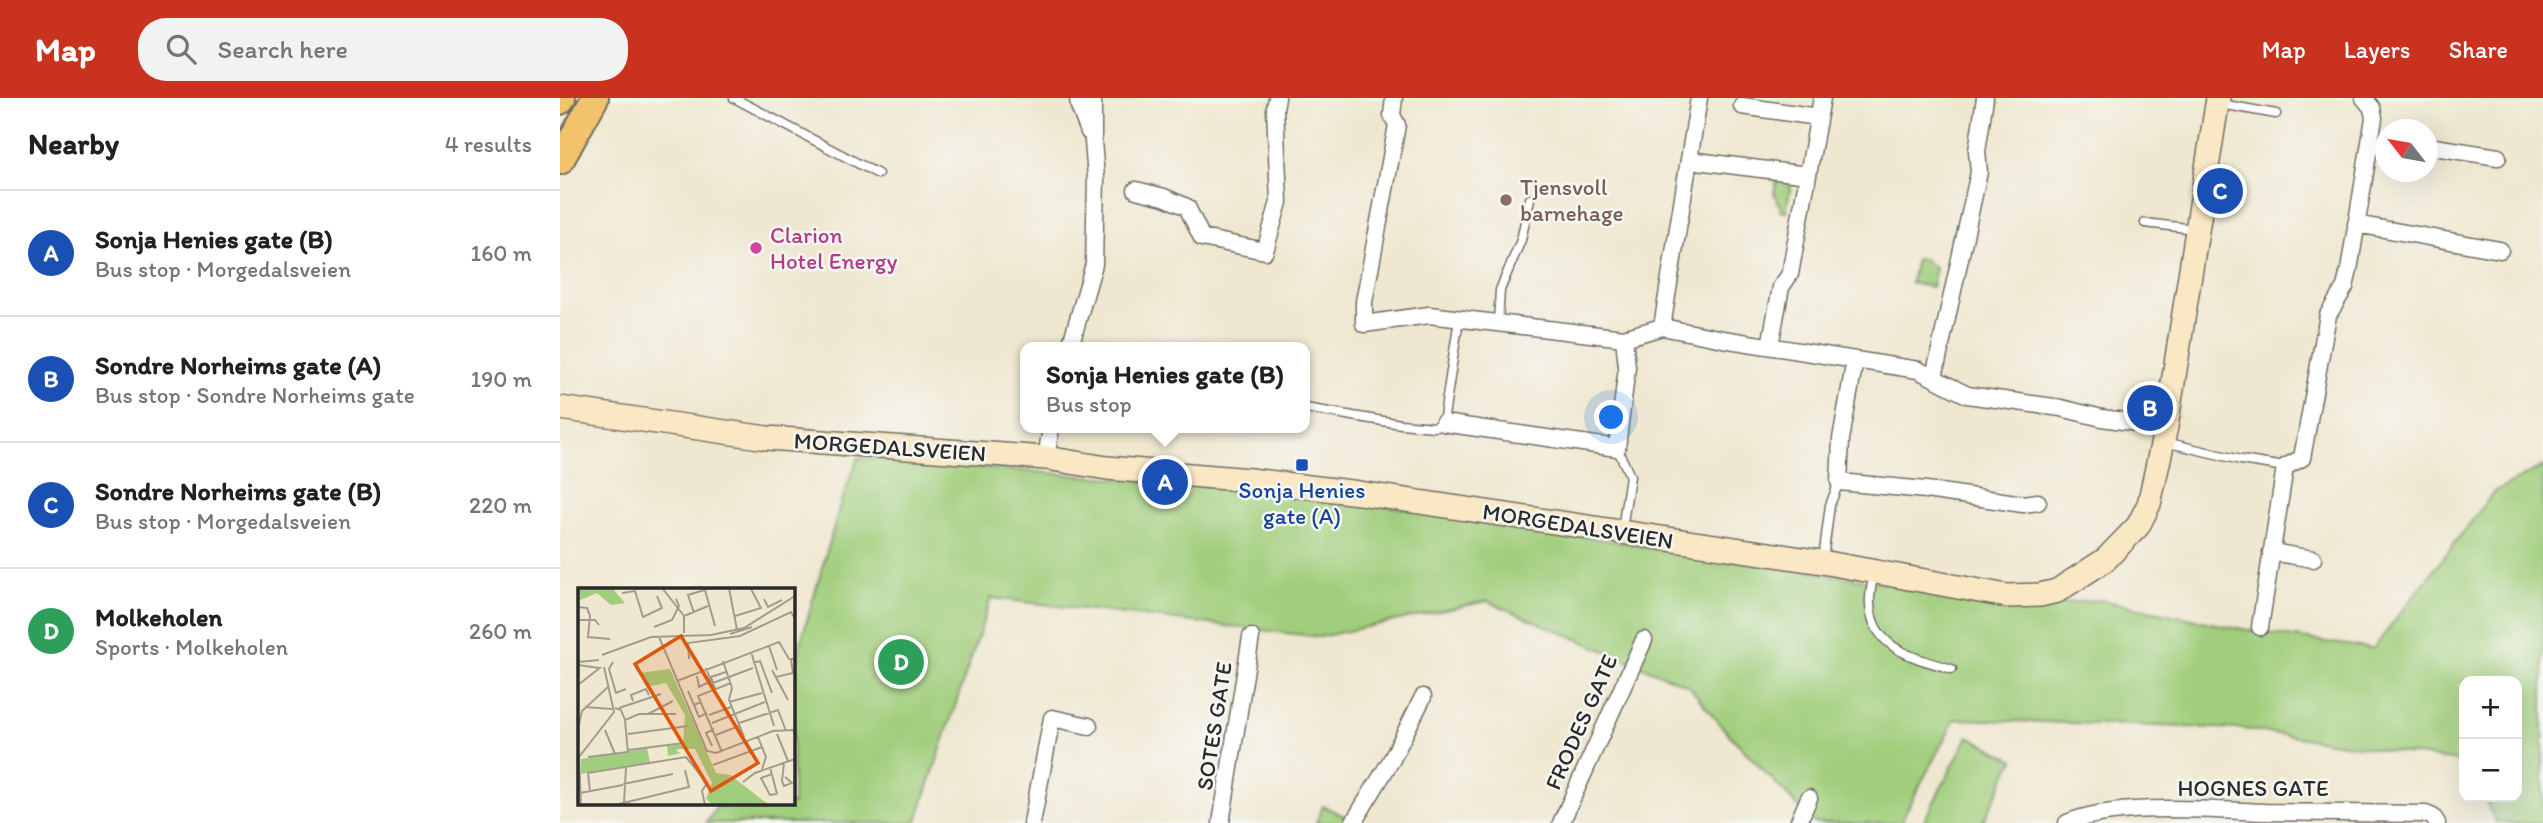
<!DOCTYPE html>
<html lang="en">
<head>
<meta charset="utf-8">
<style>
  body { margin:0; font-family:Itim,sans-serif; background:#f2f2f2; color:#202124 }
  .controls { position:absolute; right:21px; bottom:21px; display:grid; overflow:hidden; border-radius:14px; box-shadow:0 7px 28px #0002 }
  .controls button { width:63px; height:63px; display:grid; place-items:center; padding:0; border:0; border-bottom:2px solid #e0e0e0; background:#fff; color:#202124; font:35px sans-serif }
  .compass { position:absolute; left:1815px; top:21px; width:63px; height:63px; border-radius:50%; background:#fff; box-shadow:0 7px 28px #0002; rotate:301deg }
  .you { position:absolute; left:1052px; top:320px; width:24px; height:24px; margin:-18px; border:5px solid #fff; border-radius:50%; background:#1a73e8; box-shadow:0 0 0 10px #1a73e833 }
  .badge { display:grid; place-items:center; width:46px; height:46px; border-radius:50%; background:#c8321e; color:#fff; font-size:23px; font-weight:700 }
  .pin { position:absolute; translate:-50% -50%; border:4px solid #fff; box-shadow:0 2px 7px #0006 }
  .popup { position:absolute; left:460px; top:244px; width:290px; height:91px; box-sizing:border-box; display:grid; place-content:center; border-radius:14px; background:#fff; filter:drop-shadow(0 2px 5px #0005); font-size:23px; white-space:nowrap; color:#757577 }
  .popup b { font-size:26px; color:#202124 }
  .popup::after { content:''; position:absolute; left:50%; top:100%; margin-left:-14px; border:14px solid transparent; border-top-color:#fff }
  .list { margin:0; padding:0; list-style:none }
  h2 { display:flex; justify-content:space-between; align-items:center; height:91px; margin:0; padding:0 28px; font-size:30px }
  h2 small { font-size:23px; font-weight:400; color:#757577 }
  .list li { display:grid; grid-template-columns:46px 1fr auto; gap:21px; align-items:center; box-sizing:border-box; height:126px; padding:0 28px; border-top:2px solid #e0e0e0 }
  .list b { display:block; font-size:26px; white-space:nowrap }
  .list p { margin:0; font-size:23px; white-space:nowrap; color:#757577 }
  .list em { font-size:23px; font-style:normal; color:#757577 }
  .icon { flex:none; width:38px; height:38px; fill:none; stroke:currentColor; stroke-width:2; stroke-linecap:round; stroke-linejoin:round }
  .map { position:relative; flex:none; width:1983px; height:725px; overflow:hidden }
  header { display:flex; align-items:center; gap:42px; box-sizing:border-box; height:98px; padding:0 35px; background:#c8321e; color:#fff }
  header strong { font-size:33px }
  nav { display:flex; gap:38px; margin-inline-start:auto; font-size:24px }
  .search { width:490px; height:63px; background:#f2f2f2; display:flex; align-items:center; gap:18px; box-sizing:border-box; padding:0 24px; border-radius:28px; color:#757577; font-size:26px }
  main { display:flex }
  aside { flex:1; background:#fff }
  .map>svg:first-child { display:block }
  .green { fill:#a1ce7c; stroke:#667c54; stroke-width:2 }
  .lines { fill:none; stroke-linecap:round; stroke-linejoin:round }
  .lane-casing { stroke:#706d64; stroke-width:11 }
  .street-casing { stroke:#706d64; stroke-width:19 }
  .secondary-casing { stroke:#706d64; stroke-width:26 }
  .primary-casing { stroke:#706d64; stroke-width:30 }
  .lane { stroke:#fff; stroke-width:8 }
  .street { stroke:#fff; stroke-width:16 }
  .secondary { stroke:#fae7c3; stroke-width:23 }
  .primary { stroke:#f2c36a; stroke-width:26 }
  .education-dot { fill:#8d6e63; stroke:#f6f6f2; stroke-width:2.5 }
  .hotel-dot { fill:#d1479c; stroke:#f6f6f2; stroke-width:2.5 }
  .transit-dot { fill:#1a4fb4; stroke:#f6f6f2; stroke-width:2.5 }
  .labels { text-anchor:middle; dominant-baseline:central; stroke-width:5; stroke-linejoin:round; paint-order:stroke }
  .education-label { font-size:23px; fill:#785e54; stroke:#f6f6f2; text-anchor:start }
  .hotel-label { font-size:23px; fill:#b23c85; stroke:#f6f6f2; text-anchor:start }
  .street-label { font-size:23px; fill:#2b2b2b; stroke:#f6f6f2 }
  .transit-label { font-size:23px; fill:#164399; stroke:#f6f6f2 }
  .inset-road { fill:none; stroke:#a19c8d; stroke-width:2 }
  .view { fill:#df570e; fill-opacity:0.15; stroke:#df570e; stroke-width:3.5 }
  .inset-edge { fill:none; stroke:#2b2b2b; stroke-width:3.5 }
</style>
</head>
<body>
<header>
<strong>Map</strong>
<div class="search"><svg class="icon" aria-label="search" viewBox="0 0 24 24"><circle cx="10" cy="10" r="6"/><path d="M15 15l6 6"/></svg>Search here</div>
<nav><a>Map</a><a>Layers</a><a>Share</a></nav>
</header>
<main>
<aside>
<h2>Nearby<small>4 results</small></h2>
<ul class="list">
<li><span class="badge" style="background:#1a4fb4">A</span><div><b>Sonja Henies gate (B)</b><p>Bus stop · Morgedalsveien</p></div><em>160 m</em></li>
<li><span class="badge" style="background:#1a4fb4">B</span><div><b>Sondre Norheims gate (A)</b><p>Bus stop · Sondre Norheims gate</p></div><em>190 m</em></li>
<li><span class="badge" style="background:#1a4fb4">C</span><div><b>Sondre Norheims gate (B)</b><p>Bus stop · Morgedalsveien</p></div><em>220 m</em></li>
<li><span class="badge" style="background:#2e9e5b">D</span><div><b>Molkeholen</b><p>Sports · Molkeholen</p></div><em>260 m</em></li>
</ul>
</aside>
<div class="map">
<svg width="1983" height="725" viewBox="0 0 1983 725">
  <rect width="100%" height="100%" fill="#f6f6f2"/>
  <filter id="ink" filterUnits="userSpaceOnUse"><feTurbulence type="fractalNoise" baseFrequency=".0143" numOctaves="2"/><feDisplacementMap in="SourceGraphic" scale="14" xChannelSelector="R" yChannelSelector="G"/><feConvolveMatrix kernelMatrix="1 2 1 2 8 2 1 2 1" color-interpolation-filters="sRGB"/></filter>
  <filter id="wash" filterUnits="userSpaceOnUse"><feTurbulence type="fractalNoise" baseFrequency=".00686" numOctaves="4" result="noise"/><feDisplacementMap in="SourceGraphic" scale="28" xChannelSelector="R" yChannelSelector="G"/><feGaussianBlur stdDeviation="1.57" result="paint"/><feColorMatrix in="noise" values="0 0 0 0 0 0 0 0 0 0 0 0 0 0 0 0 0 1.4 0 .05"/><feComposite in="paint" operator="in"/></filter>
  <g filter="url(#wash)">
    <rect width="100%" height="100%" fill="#efe7cf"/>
    <!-- green -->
    <path class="green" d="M1217 81 1228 83 1231 88 1226 113 1220 112 1221 106 1217 105 1218 102 1214 95Z
      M1356 161H1363L1375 170 1372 189 1351 185Z
      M298 360 741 395 1473 508 1541 502 1675 530 1813 551 1934 394 1983 368V725H1937L1923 699H1957V583H1904V664L1684 631 1395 621 1343 719V725H1254L1163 630 1129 588 927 503 760 539 431 500 356 725H146L159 706H233V571L281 404Z
      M1408 638 1454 662 1422 725H1367L1364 723Z
      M763 708 788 720 785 725H756Z"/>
  </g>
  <g filter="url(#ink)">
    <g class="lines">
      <defs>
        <path id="lane" d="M174 0 318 76
          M1661 6 1716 16
          M1585 125 1635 131
          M938 224 940 192 961 142 970 101
          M745 310 841 326 874 329 883 325 899 221
          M1605 344 1681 362 1725 369
          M1057 350 1070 378 1062 431
          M1263 461 1270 407 1279 384
          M1314 475C1312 485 1309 497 1310 507 1313 552 1356 560 1392 571"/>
        <path id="street" d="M518 0 519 8 529 34
          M834 0 832 17 837 27 804 204V226L869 217 1064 240 1102 229 1163 241 1358 272 1407 297 1501 310 1542 320 1606 329
          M1182 8 1258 19
          M1868 48 1938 59
          M1129 62 1248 77
          M576 92 604 99 627 109 642 140 705 153 719 104 715 10 717 0
          M1796 126 1940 152
          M1102 229 1139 0
          M1210 248 1221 189 1230 176 1262 0
          M510 249 534 166 536 80 533 43V0
          M1295 262 1281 341 1279 384 1366 392 1463 406 1478 404
          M1374 279 1419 74 1417 53 1425 0
          M883 325 1057 350 1067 269 1064 240
          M486 360 491 330
          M1711 454 1753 461
          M1700 529 1725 369 1742 360 1768 217 1785 189 1789 172 1814 20 1812 10 1804 0
          M472 725 492 620 529 628
          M661 725 691 539
          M793 725 832 661 863 599
          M1001 725 1084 542
          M1238 725 1249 700
          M1507 725C1555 704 1651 712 1705 714 1758 715 1812 715 1866 716L1873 719 1877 725"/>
        <path id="secondary" d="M0 310 207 340 486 360 547 370 690 382 799 395 1262 464 1447 498 1480 497 1497 493 1545 462 1578 428 1589 406 1606 329 1658 0"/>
        <path id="primary" d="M0 3 2 0
          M0 63 35 0"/>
      </defs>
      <!-- lane casing -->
      <use href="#lane" class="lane-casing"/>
      <!-- street casing -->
      <use href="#street" class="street-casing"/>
      <!-- secondary casing -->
      <use href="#secondary" class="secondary-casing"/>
      <!-- primary casing -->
      <use href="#primary" class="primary-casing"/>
      <!-- lane -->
      <use href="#lane" class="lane"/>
      <!-- street -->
      <use href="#street" class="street"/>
      <!-- secondary -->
      <use href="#secondary" class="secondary"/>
      <!-- primary -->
      <use href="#primary" class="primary"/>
    </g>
  </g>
  <!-- markers -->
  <circle class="education-dot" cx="946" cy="102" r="7"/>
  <circle class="hotel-dot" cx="196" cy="150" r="7"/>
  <rect class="transit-dot" x="735" y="360" width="14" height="14" rx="3.5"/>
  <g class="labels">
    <!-- education labels -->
    <g class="education-label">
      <text x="960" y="89">Tjensvoll<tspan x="960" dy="26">barnehage</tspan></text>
    </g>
    <!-- hotel labels -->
    <g class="hotel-label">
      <text x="210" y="137">Clarion<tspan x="210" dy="26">Hotel Energy</tspan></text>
    </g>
    <!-- street labels -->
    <g class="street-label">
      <text transform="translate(330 349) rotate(4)">MORGEDALSVEIEN</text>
      <text transform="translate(1018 428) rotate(9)">MORGEDALSVEIEN</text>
      <text transform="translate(1021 624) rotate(-66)">FRODES GATE</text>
      <text transform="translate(654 628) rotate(-81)">SOTES GATE</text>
      <text x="1693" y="690">HOGNES GATE</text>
    </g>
    <!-- transit labels -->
    <g class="transit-label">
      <text x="742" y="392">Sonja Henies<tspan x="742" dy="26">gate (A)</tspan></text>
    </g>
  </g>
  <!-- overview -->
  <g transform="translate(18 490)">
    <rect width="217" height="217" fill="#efe7cf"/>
    <path d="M0 0H34L47 15 33 17 19 5 0 13ZM92 81 138 185 152 187 190 216 135 217 128 211 134 195 117 161H101L98 163 103 165 90 168 89 158 105 156 107 127 88 95 69 99 61 85ZM69 160 72 174 3 186V171Z" fill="#a1ce7c"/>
    <path class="inset-road" d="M151 0 159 42M85 1 106 28V45M127 2 137 38M44 5 57 3 65 29 84 20 79 8M186 11 190 19 204 12M0 19 9 20 12 28 10 49 32 51M116 25 110 7 133 0M106 28 130 18M157 28 183 20 173 1M0 32H17L21 37M76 39 94 32 101 18 98 11M152 46 174 39M81 49 129 163 138 165 195 143 215 142 217 146M191 58 199 82M173 64 196 138M24 67 73 49 133 47 166 40 217 8M111 71 110 55 162 48 213 24 217 31M145 73 154 100 151 112 166 149M0 74 21 72M35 74 31 81 38 105 48 101M175 75 182 73 194 105M0 77 21 80M194 82 210 112M119 88 121 99 133 93 128 80M198 89 215 85 213 72M99 93 201 54 211 71H217M135 95 175 80M0 97 23 79M137 101 133 89 148 84M110 103 116 117 123 114M55 113 53 107 68 101 71 107M151 114 184 105M116 117 121 129 129 125M7 119 34 121M37 120 43 122 47 132 50 165M41 120 83 106M70 126 95 113M131 127 153 119M47 132 61 126H98M134 135 187 114M161 135 200 122 208 143M0 141 4 123 30 99M27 142 37 166M50 146 110 138M199 146 210 173M138 147 161 138M180 149 188 169 184 181M134 158 128 145 136 141M50 162 106 155M144 164 120 108 153 95M10 169 50 164M206 175 204 193 206 198 214 195 207 189M135 177 184 159M192 179 199 206M194 186 183 190 192 207 199 206M165 194 177 185 217 171M45 196 95 186M12 203 10 185 108 169 129 195 124 203 127 217M2 205 45 197M46 215 48 179M3 217 1 169 36 124 26 79M37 217 111 199 107 182"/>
    <path class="view" d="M103 48 180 175 133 203 57 76Z"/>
    <rect width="217" height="217" class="inset-edge"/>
  </g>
</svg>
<div class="controls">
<button>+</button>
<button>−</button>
</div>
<svg class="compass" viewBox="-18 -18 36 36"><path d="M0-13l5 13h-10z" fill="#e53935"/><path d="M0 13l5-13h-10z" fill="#757577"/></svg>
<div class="you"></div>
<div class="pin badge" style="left:605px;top:384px;background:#1a4fb4">A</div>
<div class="popup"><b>Sonja Henies gate (B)</b>Bus stop</div>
<div class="pin badge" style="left:1590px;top:310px;background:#1a4fb4">B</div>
<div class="pin badge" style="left:1660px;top:93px;background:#1a4fb4">C</div>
<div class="pin badge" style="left:341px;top:564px;background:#2e9e5b">D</div>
</div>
</main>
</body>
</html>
